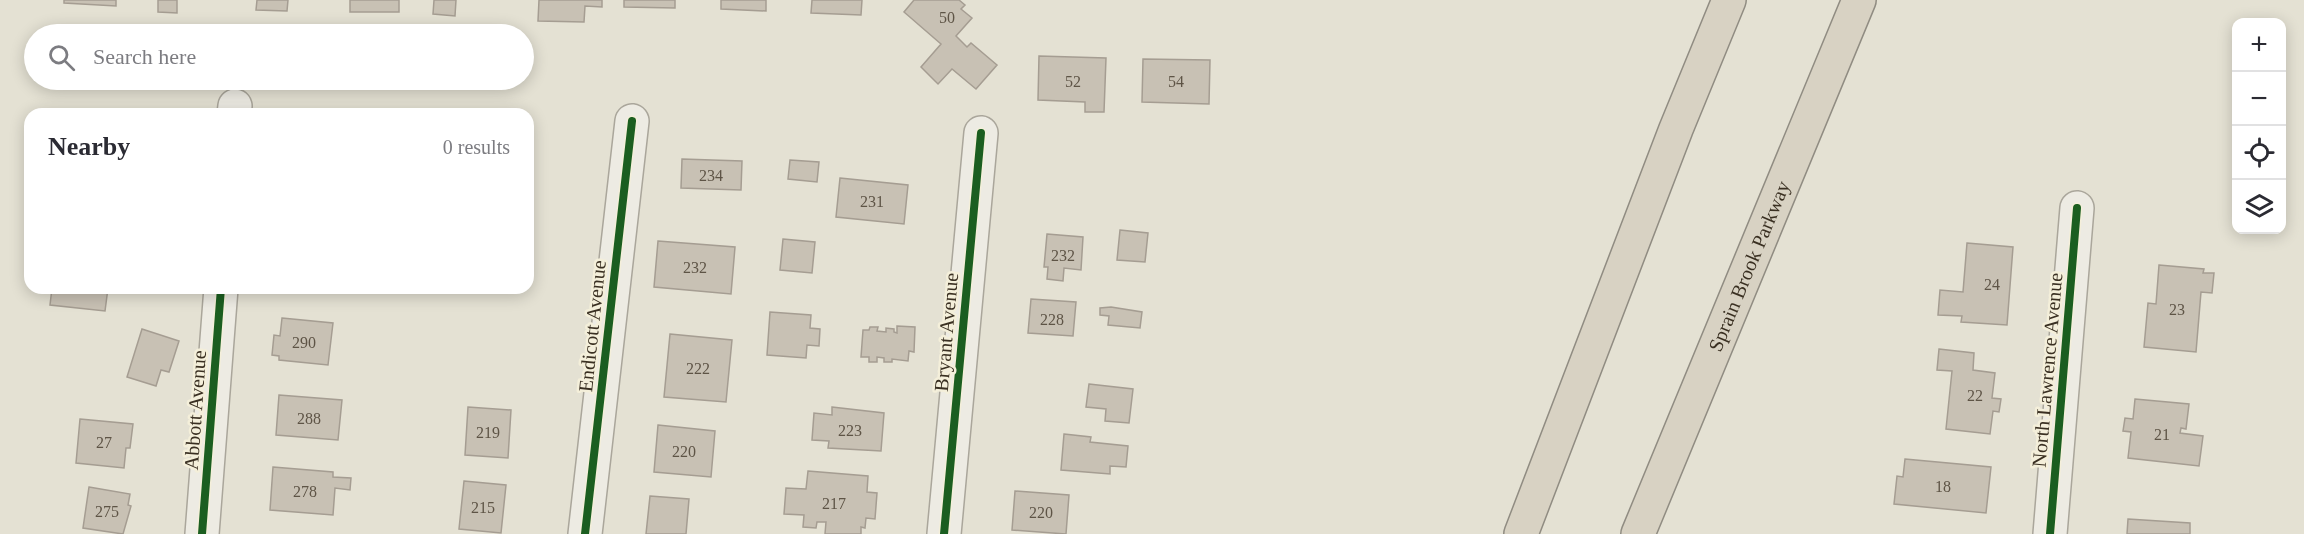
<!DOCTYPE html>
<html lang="en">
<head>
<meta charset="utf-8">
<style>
  body { margin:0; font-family:Georgia,serif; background:#f7f7f7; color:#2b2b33 }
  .controls { position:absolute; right:18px; top:18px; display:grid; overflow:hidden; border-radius:12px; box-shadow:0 3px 15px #0003 }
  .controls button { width:54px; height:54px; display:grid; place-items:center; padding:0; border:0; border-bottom:2px solid #e1e1e2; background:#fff; color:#2b2b33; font:30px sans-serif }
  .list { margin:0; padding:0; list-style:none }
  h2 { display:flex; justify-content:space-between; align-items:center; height:78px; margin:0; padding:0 24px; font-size:26px }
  h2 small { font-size:20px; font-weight:400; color:#7c7c81 }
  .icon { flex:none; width:33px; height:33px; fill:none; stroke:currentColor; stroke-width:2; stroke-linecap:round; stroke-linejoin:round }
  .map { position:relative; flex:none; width:2304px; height:534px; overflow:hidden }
  .search { position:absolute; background:#fff; box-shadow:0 3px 15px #0003; left:24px; top:24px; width:510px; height:66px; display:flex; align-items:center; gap:15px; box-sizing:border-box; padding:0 21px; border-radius:33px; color:#7c7c81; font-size:22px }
  .panel { position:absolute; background:#fff; box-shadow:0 3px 15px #0003; left:24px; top:108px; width:510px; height:186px; border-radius:18px }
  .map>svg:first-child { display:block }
  .building { fill:#c8c1b4; stroke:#a59d92; stroke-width:1.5 }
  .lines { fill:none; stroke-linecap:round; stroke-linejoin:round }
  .street-casing { stroke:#aaa69b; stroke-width:36 }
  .highway-casing { stroke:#908c82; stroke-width:36 }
  .street { stroke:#edebe3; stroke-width:33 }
  .highway { stroke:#d8d2c3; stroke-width:33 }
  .cycleway-casing { stroke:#f4efda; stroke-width:11 }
  .cycleway { stroke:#1b5e20; stroke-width:8 }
  .labels { text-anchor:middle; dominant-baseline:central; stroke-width:5; stroke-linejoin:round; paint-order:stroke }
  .number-label { font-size:16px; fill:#5e5446 }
  .street-label { font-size:20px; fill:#3a3022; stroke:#f4efda }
</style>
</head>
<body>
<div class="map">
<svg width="2304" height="534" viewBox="0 0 2304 534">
  <rect width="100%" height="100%" fill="#e4e1d3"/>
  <!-- building -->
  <path class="building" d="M64 0H116V6L64 3Z
    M158 0H177V13L158 12Z
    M257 0H288L287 11 256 10Z
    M350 0H399V12H350Z
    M434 0H456L455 16 433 14Z
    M539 0H602V7L585 6 584 22 538 21Z
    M624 0H675V8L624 7Z
    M721 0H766V11L721 9Z
    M812 0H862L861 15 811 13Z
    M914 0H959L965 5 961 9 972 18 956 36 967 47 971 43 997 65 976 89 952 69 938 84 921 67 941 44 904 12Z
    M1039 56 1106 58 1104 112H1085V102L1038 100Z
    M1143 59 1210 60 1209 104 1142 102Z
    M682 159 742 161 741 190 681 188Z
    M790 160 819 162 817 182 788 179Z
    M528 176H532L528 222Z
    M840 178 908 185 904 224 836 217Z
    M1120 230 1148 233 1145 262 1117 260Z
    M1047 234 1083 237 1081 270 1064 268 1063 281 1047 279 1048 267H1044Z
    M783 239 815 242 812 273 780 270Z
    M658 241 735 247 731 294 654 287Z
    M1967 243 2013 247 2007 325 1961 322 1962 316 1938 315 1940 290 1963 292Z
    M2159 265 2204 269 2203 273H2214L2212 293 2201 292 2196 352 2144 347 2148 303 2156 304Z
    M52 288H108L105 311 50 305Z
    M1031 299 1076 302 1073 336 1028 333Z
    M1111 307 1142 312 1140 328 1108 325 1109 316 1100 315V308Z
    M770 312 811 315 810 328 820 329 819 346 807 345 806 358 767 355Z
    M282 318 333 323 328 365 279 360V356L272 355 274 335 280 336Z
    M897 326 915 327 914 352 909 351 908 361 892 359V362H884V358L877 357V362H869V357H861L863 330H869L870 327H878L877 331 886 332V328L894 329V332L897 333Z
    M142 329 179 341 169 372 161 370 156 386 127 377Z
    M670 334 732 340 726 402 664 397Z
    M1939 349 1974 353 1973 370 1995 373 1992 398 2001 399 1999 412 1993 411 1990 434 1946 429 1952 371 1937 370Z
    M1089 384 1133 389 1129 423 1105 421 1106 409 1086 407Z
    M279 395 342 400 338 440 276 435Z
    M2135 399 2189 404 2186 429 2181 428 2180 433 2203 436 2199 466 2128 458 2131 432 2123 431 2125 418 2133 419Z
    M468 407 511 410 508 458 465 455Z
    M832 407 884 413 881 451 828 448 829 441 812 440 814 413 832 415Z
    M80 419 133 424 130 448H126L124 468 76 463Z
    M658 425 715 431 711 477 654 472Z
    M1064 434 1091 437 1090 442 1128 446 1126 467 1110 466V474L1061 470Z
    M1905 459 1991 467 1986 513 1894 504 1897 476 1903 477Z
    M273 467 333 472V477L351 478 350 490 335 488 333 515 270 510Z
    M808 471 868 476 867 492 877 493 875 519 866 518 865 528 861 527V534H825L826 522H817L816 528 803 527 804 515 784 514 786 488 806 489Z
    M464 481 506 485 501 533 459 529Z
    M89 487 130 494 128 505 131 506 123 534 83 528Z
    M1015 491 1069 495 1066 534 1012 530Z
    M650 496 689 499 686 534H646Z
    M2128 519 2190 523V534H2127Z"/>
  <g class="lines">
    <defs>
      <path id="street" d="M234 114 235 106
        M202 534 221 288
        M585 534 632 121
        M944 534 981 133
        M2050 534 2077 208"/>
      <g id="highway">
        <path d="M1521 534 1676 129 1729 0"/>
        <path id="s1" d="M1638 534 1859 0"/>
      </g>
    </defs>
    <!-- street casing -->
    <use href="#street" class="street-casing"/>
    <!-- highway casing -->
    <use href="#highway" class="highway-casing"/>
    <!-- street -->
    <use href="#street" class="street"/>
    <!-- highway -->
    <use href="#highway" class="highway"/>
    <defs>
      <path id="cycleway" d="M202 534 221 288
        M585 534 632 121
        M944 534 981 133
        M2050 534 2077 208"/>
    </defs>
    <!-- cycleway casing -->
    <use href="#cycleway" class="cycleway-casing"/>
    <!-- cycleway -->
    <use href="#cycleway" class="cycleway"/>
  </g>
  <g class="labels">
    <!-- number labels -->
    <g class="number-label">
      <text x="947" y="17">50</text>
      <text x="1073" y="81">52</text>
      <text x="1176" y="81">54</text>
      <text x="711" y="175">234</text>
      <text x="872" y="201">231</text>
      <text x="1063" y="255">232</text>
      <text x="695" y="267">232</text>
      <text x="1992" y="284">24</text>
      <text x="2177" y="309">23</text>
      <text x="1052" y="319">228</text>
      <text x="304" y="342">290</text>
      <text x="698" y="368">222</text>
      <text x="1975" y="395">22</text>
      <text x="309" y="418">288</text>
      <text x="850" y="430">223</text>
      <text x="488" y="432">219</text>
      <text x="2162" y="434">21</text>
      <text x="104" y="442">27</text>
      <text x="684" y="451">220</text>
      <text x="1943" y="486">18</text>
      <text x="305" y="491">278</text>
      <text x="834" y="503">217</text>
      <text x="483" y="507">215</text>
      <text x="107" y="511">275</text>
      <text x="1041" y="512">220</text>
    </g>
    <!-- street labels -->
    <g class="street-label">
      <text stroke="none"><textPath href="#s1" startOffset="290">Sprain Brook Parkway</textPath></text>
      <text transform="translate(592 326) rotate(-84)">Endicott Avenue</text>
      <text transform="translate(946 332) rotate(-85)">Bryant Avenue</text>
      <text transform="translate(2047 370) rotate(-85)">North Lawrence Avenue</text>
      <text transform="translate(195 410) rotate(-86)">Abbott Avenue</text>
    </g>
  </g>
</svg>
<div class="controls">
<button>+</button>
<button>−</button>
<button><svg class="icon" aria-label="locate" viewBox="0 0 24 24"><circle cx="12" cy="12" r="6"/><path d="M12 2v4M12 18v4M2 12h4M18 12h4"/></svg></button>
<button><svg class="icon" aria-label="layers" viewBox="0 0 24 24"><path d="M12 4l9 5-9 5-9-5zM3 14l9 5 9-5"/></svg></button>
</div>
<div class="search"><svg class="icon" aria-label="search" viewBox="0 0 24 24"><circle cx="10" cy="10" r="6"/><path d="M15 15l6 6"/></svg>Search here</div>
<section class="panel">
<h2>Nearby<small>0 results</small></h2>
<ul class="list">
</ul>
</section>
</div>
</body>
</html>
